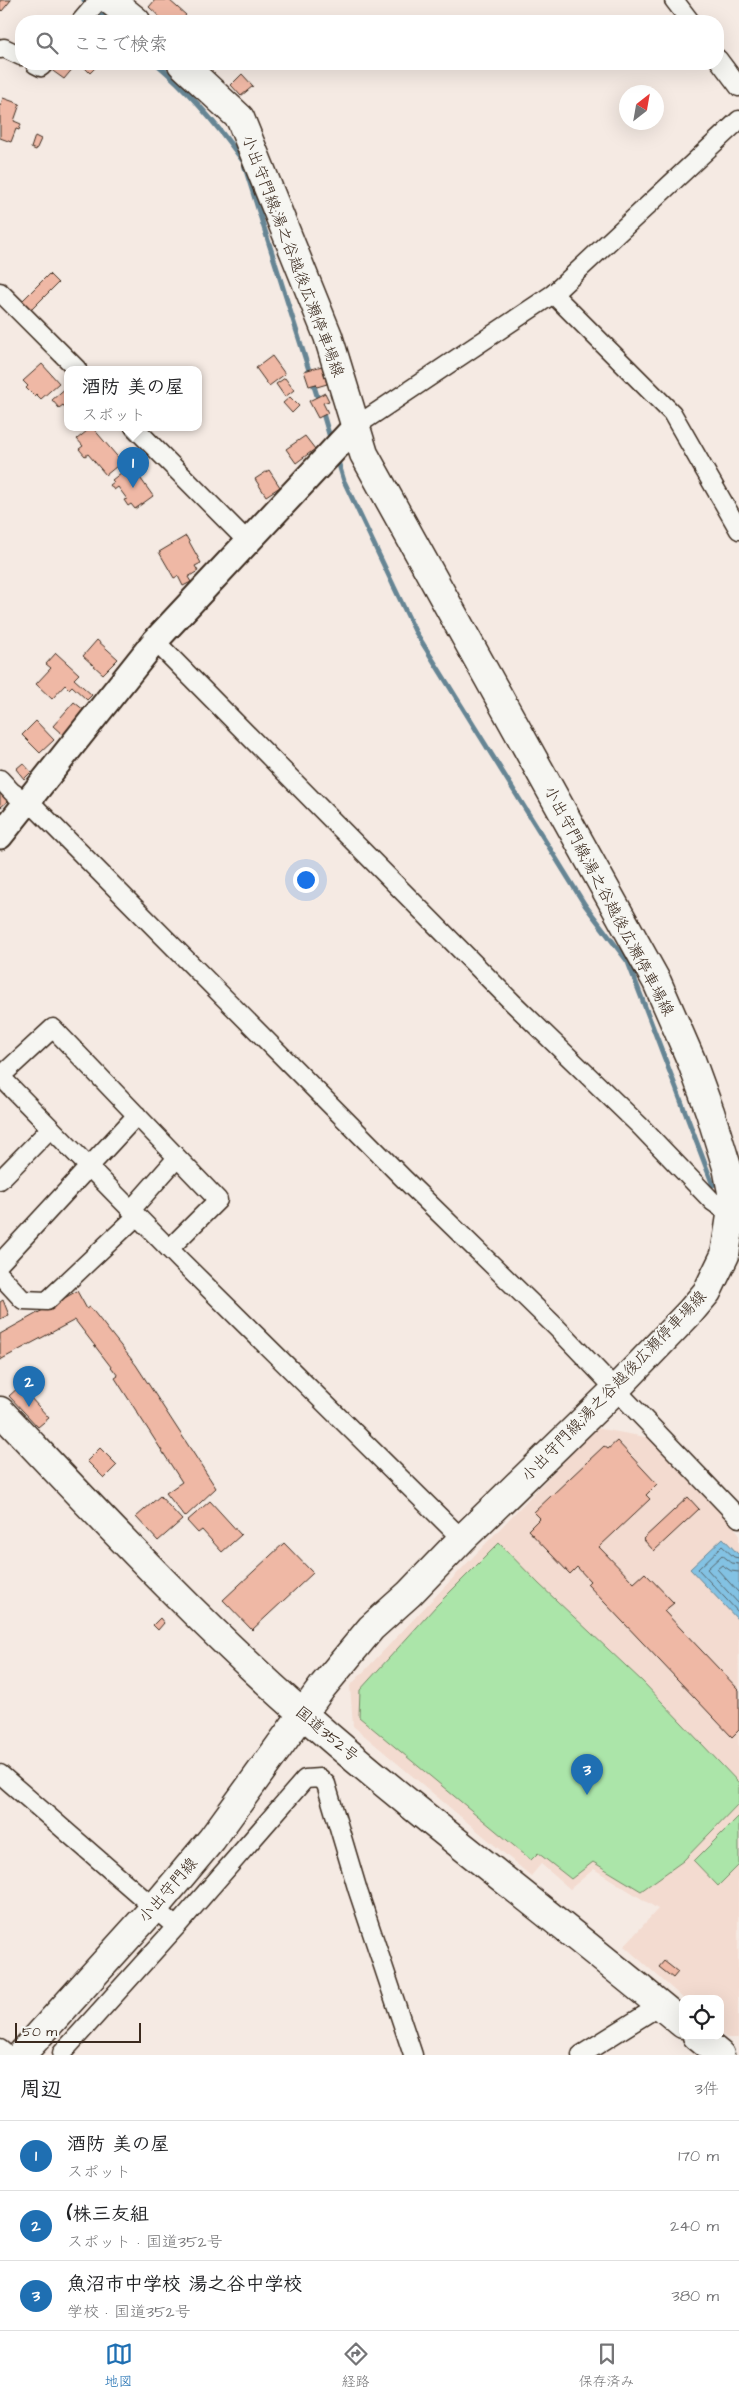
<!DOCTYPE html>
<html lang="ja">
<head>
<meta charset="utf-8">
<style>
  body { margin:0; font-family:"Architects Daughter","Klee One",sans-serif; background:#f6f6f6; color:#202124 }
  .controls { position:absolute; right:15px; bottom:15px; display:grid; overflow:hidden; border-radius:10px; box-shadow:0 5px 20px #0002 }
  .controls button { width:45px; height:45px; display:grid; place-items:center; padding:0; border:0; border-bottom:1px solid #e0e0e0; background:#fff; color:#202124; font:25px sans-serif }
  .compass { position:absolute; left:619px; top:85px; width:45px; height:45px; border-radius:50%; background:#fff; box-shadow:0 5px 20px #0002; rotate:31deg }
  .scale { position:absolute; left:15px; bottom:12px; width:126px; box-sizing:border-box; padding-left:5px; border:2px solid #3b2a1e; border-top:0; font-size:14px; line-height:18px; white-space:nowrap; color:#3b2a1e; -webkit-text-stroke:4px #f6f6f2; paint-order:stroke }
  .you { position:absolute; left:305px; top:879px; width:18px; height:18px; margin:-12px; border:4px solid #fff; border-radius:50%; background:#1a73e8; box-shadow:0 0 0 8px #1a73e833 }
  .badge { display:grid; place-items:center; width:32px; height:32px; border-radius:50%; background:#1f6fb2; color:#fff; font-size:16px; font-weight:700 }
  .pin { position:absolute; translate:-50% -41px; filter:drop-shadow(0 1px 2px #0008) }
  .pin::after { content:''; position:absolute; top:26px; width:18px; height:15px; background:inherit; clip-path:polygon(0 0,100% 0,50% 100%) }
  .popup { position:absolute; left:64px; top:366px; width:138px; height:65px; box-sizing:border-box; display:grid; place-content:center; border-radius:10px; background:#fff; filter:drop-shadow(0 1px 4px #0005); font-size:16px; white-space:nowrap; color:#757577 }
  .popup b { font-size:19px; color:#202124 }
  .popup::after { content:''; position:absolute; left:50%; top:100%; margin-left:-10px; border:10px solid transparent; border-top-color:#fff }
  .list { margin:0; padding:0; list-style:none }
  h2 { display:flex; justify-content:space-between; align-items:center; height:65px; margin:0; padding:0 20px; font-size:21px }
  h2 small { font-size:16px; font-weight:400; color:#757577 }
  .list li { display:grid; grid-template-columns:32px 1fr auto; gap:15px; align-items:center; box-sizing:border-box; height:70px; padding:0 20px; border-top:1px solid #e0e0e0 }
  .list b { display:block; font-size:19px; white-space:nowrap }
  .list p { margin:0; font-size:16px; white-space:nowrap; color:#757577 }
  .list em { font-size:16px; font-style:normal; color:#757577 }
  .icon { flex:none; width:28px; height:28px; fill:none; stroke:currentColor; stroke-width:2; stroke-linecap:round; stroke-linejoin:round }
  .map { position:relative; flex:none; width:739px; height:2055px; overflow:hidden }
  .search { position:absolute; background:#fff; box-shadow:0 5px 20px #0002; left:15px; right:15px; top:15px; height:55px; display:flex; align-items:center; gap:12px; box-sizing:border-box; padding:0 18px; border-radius:20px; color:#757577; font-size:19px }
  .sheet { height:275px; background:#fff }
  nav { display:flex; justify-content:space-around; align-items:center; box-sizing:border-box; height:70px; border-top:1px solid #e0e0e0; background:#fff; font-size:14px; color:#757577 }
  nav a { display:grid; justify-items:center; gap:2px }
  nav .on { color:#1f6fb2 }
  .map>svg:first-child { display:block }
  .built { fill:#f3dbd0 }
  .green { fill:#abe5a9; stroke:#738864 }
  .water { fill:#83c2e3; stroke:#668594 }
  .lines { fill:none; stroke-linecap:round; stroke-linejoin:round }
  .shore { stroke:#58676d; stroke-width:1 }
  .stream { stroke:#668594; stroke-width:5 }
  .building { fill:#efb8a5; stroke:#3b2a1e }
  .street-casing { stroke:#3b2a1e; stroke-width:21 }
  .secondary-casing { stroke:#3b2a1e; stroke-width:29 }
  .primary-casing { stroke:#3b2a1e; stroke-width:31 }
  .highway-casing { stroke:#3b2a1e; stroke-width:31 }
  .street { stroke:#f6f6f2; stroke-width:18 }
  .secondary { stroke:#f6f6f2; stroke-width:25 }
  .primary { stroke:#f6f6f2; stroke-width:28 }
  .highway { stroke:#f6f6f2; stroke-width:28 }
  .labels { text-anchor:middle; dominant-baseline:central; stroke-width:4; stroke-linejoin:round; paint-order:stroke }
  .street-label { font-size:16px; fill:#3b2a1e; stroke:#f6f6f2 }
</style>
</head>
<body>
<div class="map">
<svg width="739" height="2055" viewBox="0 0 739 2055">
  <rect width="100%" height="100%" fill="#f5eae3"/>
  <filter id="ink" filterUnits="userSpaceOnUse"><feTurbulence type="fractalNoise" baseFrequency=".02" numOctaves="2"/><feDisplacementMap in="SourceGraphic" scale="10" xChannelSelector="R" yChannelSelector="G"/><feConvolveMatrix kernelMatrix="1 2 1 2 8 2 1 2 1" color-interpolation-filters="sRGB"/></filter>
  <g filter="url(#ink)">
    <!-- built -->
    <path class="built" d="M596 1428 656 1439 739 1533 738 2038H726L720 2033V1999H684L624 1946 658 1909 594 1869 570 1889 541 1864 531 1876 353 1726 350 1686Z"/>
    <!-- green -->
    <path class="green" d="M499 1543 539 1584 643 1682 739 1783V1803L683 1861 641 1891 593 1862 571 1879 538 1853 531 1860 359 1717 360 1690 436 1606Z
      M739 1816V1865L718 1886 694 1861Z"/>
    <!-- water -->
    <path class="water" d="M723 1538 739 1555V1621L690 1569Z"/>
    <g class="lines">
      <!-- shore -->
      <path class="shore" d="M739 1558 734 1557 722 1546 698 1569 739 1613
        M739 1564 732 1563 722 1555 707 1569 739 1604
        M739 1572 731 1571 722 1565 717 1569 739 1593"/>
      <!-- stream -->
      <path class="stream" d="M84 0 108 21
        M157 64C190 92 218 126 243 161L319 402
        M322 410 331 441
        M337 458 344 481 415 631 585 905 628 962 713 1185"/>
    </g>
    <!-- building -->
    <path class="building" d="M0 0H11L2 11 0 9Z
      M155 0H169L186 15 181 21H164L149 7Z
      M54 64H69L74 67 64 79 50 69Z
      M81 64H99L90 73Z
      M242 74 253 86 241 96 231 85Z
      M3 98 20 104 14 121 21 124 19 130 16 129 11 142 0 138V107Z
      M35 136 41 139 36 150 31 148Z
      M49 274 58 283 28 313 19 304Z
      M272 356 285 374 269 386 256 368Z
      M42 364 59 383 41 399 36 394 34 396 26 388 28 386 23 381Z
      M322 366 327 384 317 387 316 384 309 386 304 371Z
      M285 378 294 390 285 397 276 384Z
      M68 386V411L63 405 59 408 52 400Z
      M325 393 329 401 323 403 328 413 318 418 309 401Z
      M290 397 299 406 292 413 283 403Z
      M92 427 122 462 106 475 88 454 85 456 79 449 83 446 77 439Z
      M305 436 315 449 296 463 286 449Z
      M131 465 153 496 135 509 131 504 128 506 124 500 127 499 118 487 114 490 110 485 114 482 112 480Z
      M269 470 280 487 266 496 255 479Z
      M186 536 201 563 195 566 198 571 188 577 191 582 183 586 178 576 174 578 159 552Z
      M97 640 118 659 103 674 83 656Z
      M56 653 79 674 74 679 92 695 87 700 72 686 69 689 65 685 52 699 36 684 51 668 46 664Z
      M74 702 85 711 63 735 53 726Z
      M36 721 54 740 40 753 22 735Z
      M23 763 31 772 24 779 16 769Z
      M0 791 9 800 1 807 0 806Z
      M77 1291 87 1309 90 1307 136 1365 216 1488 185 1517 166 1493 182 1482 115 1378 118 1376 75 1320 0 1360V1334Z
      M3 1300 9 1315 0 1319V1302Z
      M20 1386 49 1418 38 1427 9 1396Z
      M617 1441 657 1484 646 1495 650 1499 599 1547 634 1583 645 1573 674 1603 664 1611 739 1690V1730L732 1737 587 1584 590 1581 577 1567 570 1574 528 1530 540 1518 534 1512 604 1446 608 1449Z
      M100 1448 117 1465 104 1478 87 1461Z
      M160 1496 182 1520 158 1541 136 1517Z
      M688 1497 699 1509 654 1551 643 1539Z
      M210 1501 241 1535 222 1552 202 1530 198 1533 187 1521Z
      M284 1543 313 1573 252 1630 223 1600Z
      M160 1618 164 1623 158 1630 153 1625Z
      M664 1961 678 1972 673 1978 659 1967Z"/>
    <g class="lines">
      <defs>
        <path id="street" d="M674 0 690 21
          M81 21 99 0
          M0 49 4 48 21 56
          M718 59 739 87
          M35 64 41 67 44 64
          M0 292 77 369
          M553 294 672 413 739 530
          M356 426 553 294 739 120
          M134 427 248 542
          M155 641 513 1003 640 1126 713 1202 723 1209H732
          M0 779 12 792 38 810 403 1178 557 1328 739 1518
          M0 1076 181 1261 462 1539
          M0 1077 53 1028 218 1200 169 1249
          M0 1180 51 1128
          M131 1210 177 1158
          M0 1263 137 1115
          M0 1275 23 1300 47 1301 137 1216
          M0 1774 176 1927 305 1779 320 1778 326 1784 358 1891 413 2055
          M0 2049 7 2055
          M62 2053 176 1927
          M581 2055 648 2013 657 2003"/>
        <path id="secondary" d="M0 836 155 641 356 426"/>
        <path id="primary" d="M110 0 136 21
          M21 2055 154 1908 212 1839 323 1686 371 1628 409 1594 462 1539 616 1389 691 1311 707 1292 725 1255 732 1209V1192L727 1167 710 1112 691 1060 657 982 364 454 328 336 240 118 182 64"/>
        <path id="highway" d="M0 1411C99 1515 196 1620 304 1715 426 1822 558 1919 683 2024
          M697 2036 720 2055"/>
      </defs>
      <!-- street casing -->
      <use href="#street" class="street-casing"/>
      <!-- secondary casing -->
      <use href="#secondary" class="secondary-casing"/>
      <!-- primary casing -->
      <use href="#primary" class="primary-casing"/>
      <!-- highway casing -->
      <use href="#highway" class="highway-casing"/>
      <!-- street -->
      <use href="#street" class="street"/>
      <!-- secondary -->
      <use href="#secondary" class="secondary"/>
      <!-- primary -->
      <use href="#primary" class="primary"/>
      <!-- highway -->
      <use href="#highway" class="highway"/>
    </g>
  </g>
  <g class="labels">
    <!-- street labels -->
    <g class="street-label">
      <text transform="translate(293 256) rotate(69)">小出守門線;湯之谷越後広瀬停車場線</text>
      <text transform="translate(609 901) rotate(62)">小出守門線;湯之谷越後広瀬停車場線</text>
      <text transform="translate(614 1386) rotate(-46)">小出守門線;湯之谷越後広瀬停車場線</text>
      <text transform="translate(327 1734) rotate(40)">国道352号</text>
      <text transform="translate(168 1890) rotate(-49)">小出守門線</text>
    </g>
  </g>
</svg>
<div class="controls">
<button><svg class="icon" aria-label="locate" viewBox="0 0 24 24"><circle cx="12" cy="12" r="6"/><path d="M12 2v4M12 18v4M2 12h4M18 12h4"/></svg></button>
</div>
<svg class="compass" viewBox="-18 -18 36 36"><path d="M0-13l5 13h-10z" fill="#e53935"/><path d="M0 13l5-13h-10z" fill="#757577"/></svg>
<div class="scale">50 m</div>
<div class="you"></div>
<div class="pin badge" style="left:133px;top:488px">1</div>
<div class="popup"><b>酒防 美の屋</b>スポット</div>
<div class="pin badge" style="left:29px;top:1407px">2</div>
<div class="pin badge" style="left:587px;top:1795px">3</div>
<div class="search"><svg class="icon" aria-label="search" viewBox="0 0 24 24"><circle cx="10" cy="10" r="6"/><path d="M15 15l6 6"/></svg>ここで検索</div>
</div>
<section class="sheet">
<h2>周辺<small>3件</small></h2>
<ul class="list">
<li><span class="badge">1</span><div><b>酒防 美の屋</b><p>スポット</p></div><em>170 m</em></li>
<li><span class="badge">2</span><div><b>(株三友組</b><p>スポット · 国道352号</p></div><em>240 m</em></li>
<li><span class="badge">3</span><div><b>魚沼市中学校 湯之谷中学校</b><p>学校 · 国道352号</p></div><em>380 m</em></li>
</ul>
</section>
<nav>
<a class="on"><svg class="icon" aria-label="map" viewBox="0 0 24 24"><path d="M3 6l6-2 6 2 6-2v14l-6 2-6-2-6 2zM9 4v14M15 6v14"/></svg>地図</a>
<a><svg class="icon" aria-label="directions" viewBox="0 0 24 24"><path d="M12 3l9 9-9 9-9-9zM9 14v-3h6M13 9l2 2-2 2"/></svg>経路</a>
<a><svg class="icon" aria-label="saved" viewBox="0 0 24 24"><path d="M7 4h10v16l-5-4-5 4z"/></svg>保存済み</a>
</nav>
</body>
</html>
